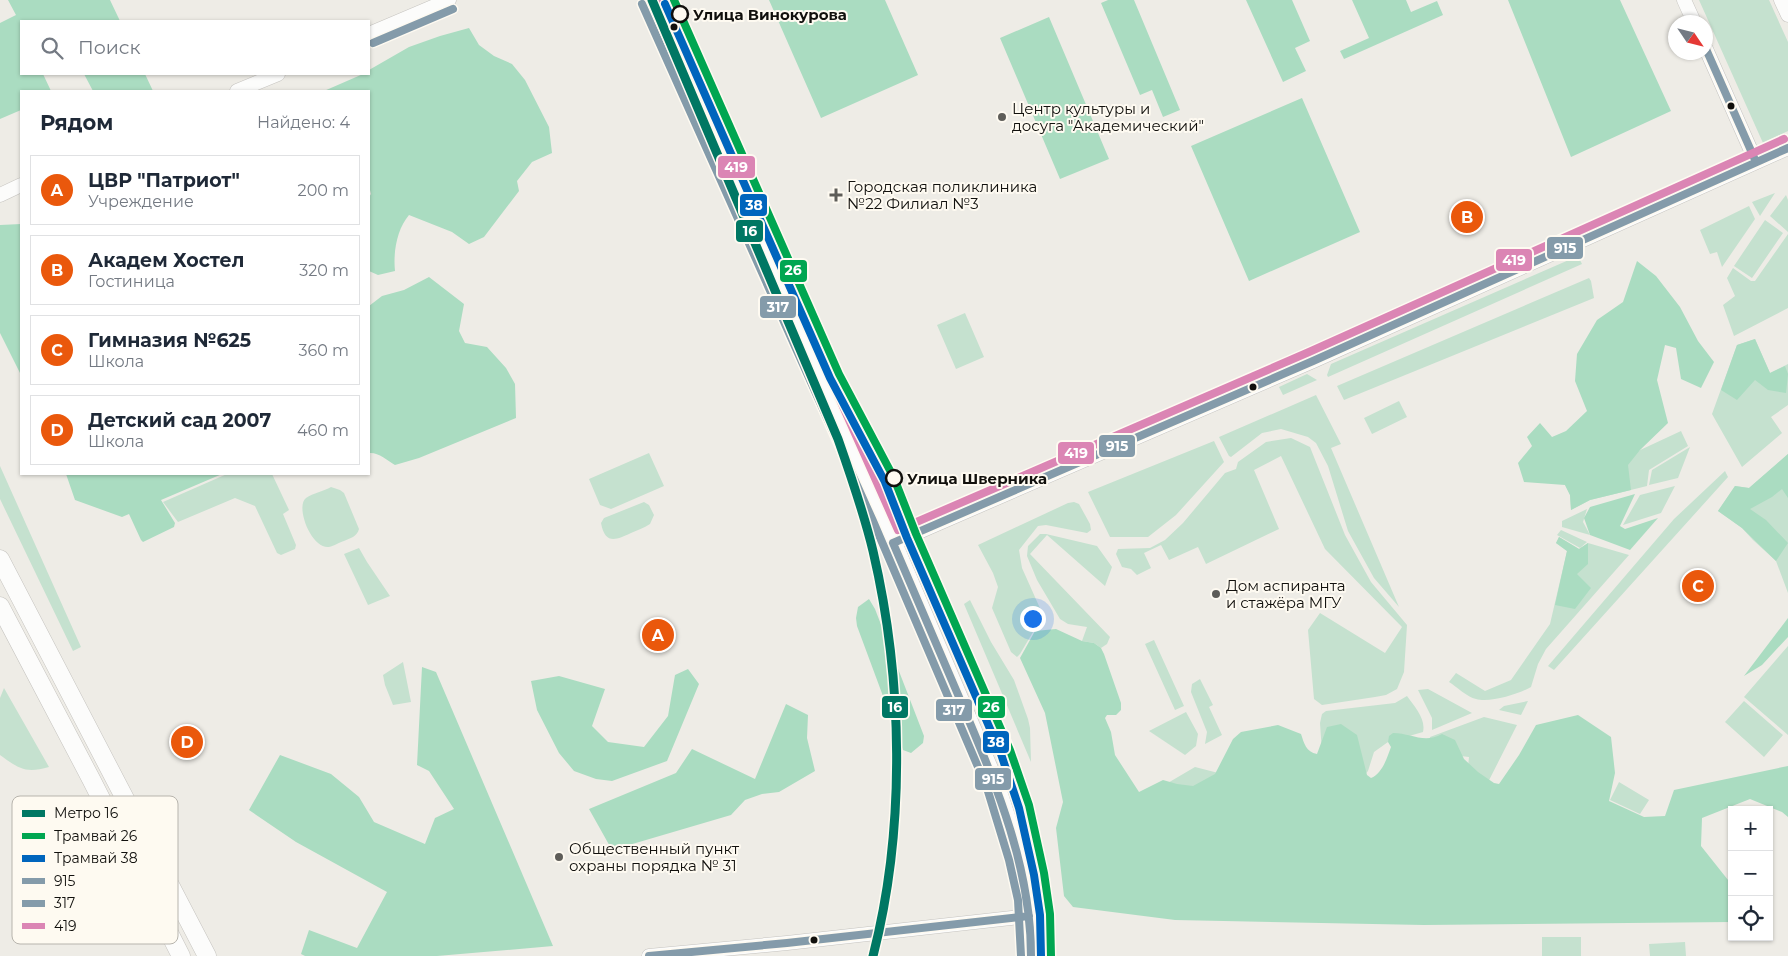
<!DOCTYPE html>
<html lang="ru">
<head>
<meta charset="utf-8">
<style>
  body { margin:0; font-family:Montserrat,sans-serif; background:#f2f2f3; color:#1f2937 }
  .controls { position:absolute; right:15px; bottom:15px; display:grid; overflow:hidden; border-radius:0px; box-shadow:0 1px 4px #0004 }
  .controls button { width:45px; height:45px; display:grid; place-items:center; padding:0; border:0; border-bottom:1px solid #e0e1e3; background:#fff; color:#1f2937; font:25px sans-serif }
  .compass { position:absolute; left:1668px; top:15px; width:45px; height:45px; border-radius:50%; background:#fff; box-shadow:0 1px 4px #0004; rotate:125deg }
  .you { position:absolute; left:1032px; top:618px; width:18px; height:18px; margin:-12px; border:4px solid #fff; border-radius:50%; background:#1a73e8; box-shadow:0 0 0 8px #1a73e833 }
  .badge { display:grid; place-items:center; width:32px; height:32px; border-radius:50%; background:#ea580c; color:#fff; font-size:16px; font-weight:700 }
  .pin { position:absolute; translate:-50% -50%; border:2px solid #fff; box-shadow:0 1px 5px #0006 }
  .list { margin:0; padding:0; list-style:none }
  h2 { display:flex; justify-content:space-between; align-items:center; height:65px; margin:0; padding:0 20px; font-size:21px }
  h2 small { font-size:16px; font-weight:400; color:#747a83 }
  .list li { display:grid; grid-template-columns:32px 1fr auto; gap:15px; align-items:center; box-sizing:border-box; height:70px; margin:0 10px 10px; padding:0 10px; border:1px solid #e0e1e3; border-radius:0px }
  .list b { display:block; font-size:19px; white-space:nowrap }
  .list p { margin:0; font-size:16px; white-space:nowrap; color:#747a83 }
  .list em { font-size:16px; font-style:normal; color:#747a83 }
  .icon { flex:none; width:28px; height:28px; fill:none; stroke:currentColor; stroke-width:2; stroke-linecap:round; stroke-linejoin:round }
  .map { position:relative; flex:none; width:1788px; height:956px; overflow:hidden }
  .search { position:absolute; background:#fff; box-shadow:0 1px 4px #0004; left:20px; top:20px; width:350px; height:55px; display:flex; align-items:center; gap:12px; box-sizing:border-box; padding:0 18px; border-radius:0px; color:#747a83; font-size:19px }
  .panel { position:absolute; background:#fff; box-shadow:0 1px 4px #0004; left:20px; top:90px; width:350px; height:385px; border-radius:0px }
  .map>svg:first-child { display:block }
  .green { fill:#c5e1cf }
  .forest { fill:#aadcc1 }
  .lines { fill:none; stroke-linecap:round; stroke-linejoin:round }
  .minor-casing { stroke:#c5c3bf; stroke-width:15 }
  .major-casing { stroke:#c5c3bf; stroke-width:19 }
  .minor { stroke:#fcfcfb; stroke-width:14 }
  .major { stroke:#fcfcfb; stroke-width:18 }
  .bus-1-casing { stroke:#fefaf1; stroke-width:11 }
  .bus-2-casing { stroke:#fefaf1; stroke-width:11 }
  .bus-3-casing { stroke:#fefaf1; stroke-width:11 }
  .bus-1 { stroke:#849baa; stroke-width:8 }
  .bus-2 { stroke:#849baa; stroke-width:8 }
  .bus-3 { stroke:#db85b4; stroke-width:8 }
  .tram-1-casing { stroke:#fefaf1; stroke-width:11 }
  .tram-2-casing { stroke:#fefaf1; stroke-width:11 }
  .tram-1 { stroke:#00a651; stroke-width:8 }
  .tram-2 { stroke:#0065bd; stroke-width:8 }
  .metro-1-casing { stroke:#fefaf1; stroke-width:12 }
  .metro-1 { stroke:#007763; stroke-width:9 }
  .stop-dot { fill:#fefaf1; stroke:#11100d; stroke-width:2.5 }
  .bus-dot { fill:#11100d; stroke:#fefaf1; stroke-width:2 }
  .poi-dot { fill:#5e5d59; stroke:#fefaf1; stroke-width:2 }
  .labels { text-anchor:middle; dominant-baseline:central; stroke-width:4; stroke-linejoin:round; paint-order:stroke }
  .stop-label { font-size:15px; font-weight:bold; fill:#11100d; stroke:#fefaf1; text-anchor:start }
  .poi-label { font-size:15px; fill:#11100d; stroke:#fefaf1; text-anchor:start }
  .key { fill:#fefaf1; stroke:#b7b4ad; stroke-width:1 }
  .key-label { font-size:14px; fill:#11100d }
  .line-badge { stroke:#fefaf1; stroke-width:2 }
  .badge-label { font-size:14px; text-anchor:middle; font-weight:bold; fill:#fff }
</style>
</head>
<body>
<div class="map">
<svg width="1788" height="956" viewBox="0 0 1788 956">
  <rect width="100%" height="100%" fill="#eeece6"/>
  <!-- green -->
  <path class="green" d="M1699 0H1769L1788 42V131L1763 143Z
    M1775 193 1760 216 1752 202Z
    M1786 195 1788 200V232L1770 216Z
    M1749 206 1755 219 1722 267 1717 252 1710 254 1700 230Z
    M1765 220 1783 233 1752 278 1734 266Z
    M1788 234V308L1734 336 1723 305 1735 296 1727 278 1733 268 1751 281H1755Z
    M1578 256 1582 264 1328 377 1327 375 1331 364Z
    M1589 278 1591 281 1594 298 1344 400 1337 386Z
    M965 313 984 357 956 369 937 325Z
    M1755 339 1770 373 1788 364V405L1771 417 1782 433 1742 467 1712 414 1737 345Z
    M1307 374 1317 380 1283 395 1279 387Z
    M1316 395 1341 444 1331 448 1399 607 1374 578 1348 531 1328 466 1316 443 1308 437 1281 429 1262 433 1231 457 1229 456 1219 437Z
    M1399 401 1407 417 1372 434 1364 418Z
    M1681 431 1688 446 1649 470 1647 486 1590 500 1571 510 1570 495 1565 485Z
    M1291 438 1310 447 1345 535 1371 582 1407 625 1404 672 1397 689 1386 695 1375 697 1322 705 1314 699 1308 630 1320 613 1385 653 1402 627 1325 549 1281 456 1254 470 1279 529 1206 564 1198 547 1169 560 1161 545 1144 553 1151 568 1137 575 1131 569 1122 567 1116 554 1118 549 1150 548 1165 540 1183 523 1225 473 1236 469 1238 462 1266 442Z
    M1214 441 1224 462 1176 515 1148 537H1110L1088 492Z
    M1690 447 1678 478 1649 485 1652 470Z
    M649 453 664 486 611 509 600 505 589 479Z
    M1788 454V593L1776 561 1753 540 1742 528 1718 511 1735 486 1749 488Z
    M0 466 81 647 73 651 0 499Z
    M1725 471 1728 477 1554 670 1548 666 1674 519Z
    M227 474H272L289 510 283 514 296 545 295 549 281 555 277 553 255 506 235 498 178 522 163 502Z
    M1675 486 1661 513 1623 525 1640 495Z
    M331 487 340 490 344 493 359 529C357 537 350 538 344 541 340 542 334 546 329 547 311 549 295 506 306 498 313 493 324 491 331 487Z
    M644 502 649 505 654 515 650 524C644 528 637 530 631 533 616 540 605 545 601 523L604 518Z
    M1074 502 1079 504 1090 524 1091 530 1087 533 1046 525 1038 526 1019 550 1022 568 1043 615 1020 654 1017 657 1011 652 992 608 998 587 993 573 978 545 1068 503Z
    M1587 509 1583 522 1590 535 1562 527V521Z
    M1561 530 1587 542 1580 548 1557 535Z
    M1040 534H1046L1097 546 1112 567 1105 586 1047 535 1030 554 1110 637 1107 644 1101 648 1094 643 1082 641 1087 627 1068 624 1060 619 1037 580 1027 556 1028 546Z
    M1559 537 1579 549 1588 543 1629 555 1546 649 1538 664 1531 687C1519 694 1490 703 1476 699 1467 697 1457 687 1449 682L1456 673 1485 691 1511 680 1550 624 1567 551 1556 543Z
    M359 548 367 562 390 596 368 605 344 554Z
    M970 600 991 642 1014 680 1028 719 1030 728 1031 762 964 604Z
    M1154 640 1184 706 1175 710 1145 644Z
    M1788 646V735L1744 697Z
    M403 662 411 702 393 705 385 685 383 675Z
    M1200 679 1213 705 1209 707 1222 735 1205 744 1207 732 1191 692 1192 684Z
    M4 688 49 767C25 774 18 768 0 755V698Z
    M1428 689 1472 713 1432 730V718L1418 690Z
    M1407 696C1415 707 1426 719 1423 732L1388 742 1374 752 1368 771 1356 784H1324L1320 723 1322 714 1326 711 1395 703Z
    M1528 701 1521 715 1499 710 1504 706Z
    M1744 701 1783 735 1764 757 1725 722Z
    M1186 712 1198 734 1196 746 1185 755 1149 731Z
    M1484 717 1517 725 1479 800 1465 798 1469 757 1428 752 1430 737Z
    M1195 767 1226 775 1256 801 1149 794Z
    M1619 782 1649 800 1640 814 1610 800Z
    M1542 937H1581V956H1542Z
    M1685 942 1686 956H1650L1649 944Z"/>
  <!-- forest -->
  <path class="forest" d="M8 0H110L120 21H21V74H43L51 91H21V110L0 119V23L16 15Z
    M769 0H885L918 75 821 118Z
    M1108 0H1134L1180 110 1163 117 1152 90 1140 95 1101 3Z
    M1246 0H1292L1310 41 1295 48 1306 71 1283 82Z
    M1352 0H1406L1411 12 1437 1 1443 15 1344 59 1340 51 1369 38Z
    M1508 0H1620L1671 111 1571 157Z
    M1049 17 1109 159 1060 179 1000 38Z
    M469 28 479 45 494 56 512 64 525 80 549 127 552 153 532 162 517 181 519 191 484 237 469 244 452 232 409 215C397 229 393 252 395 271L378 275 369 271V197L371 194 369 186V91H324L363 74H369V70L409 47 440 36Z
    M84 74H145L153 91H93Z
    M1302 98 1360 232 1249 281 1191 146Z
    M21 224V375L0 333V225Z
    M1637 261 1656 276 1680 307 1698 341 1714 362 1701 388 1681 379 1676 348 1665 345 1657 380 1668 423 1640 450 1628 465 1631 490 1590 500 1571 510 1570 495 1565 485 1524 482 1518 463 1532 446 1527 437 1540 423 1552 437 1566 431 1587 411 1575 381 1577 354 1597 320 1623 302Z
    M429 277 464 304 459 331 465 343 487 347 506 368 515 384 516 418 419 458 395 465C387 460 378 452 369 453V306L382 296 404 290Z
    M1755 339 1770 373 1785 366 1788 374 1786 393 1768 390 1755 380 1737 400 1721 390 1737 345Z
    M1788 454V498L1782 489 1772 497 1750 509 1766 520 1788 543 1776 561 1742 528 1718 511 1735 486 1749 488Z
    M66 474H222L161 500 175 523 174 527 143 542 141 540 129 514 122 517 75 500Z
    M1635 494 1620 526 1625 529 1658 518 1630 550 1590 535 1584 518 1590 507Z
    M1559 537 1579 549 1588 543V564L1577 574 1591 588 1575 609 1555 605 1567 551 1556 543Z
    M869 599 875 609 924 736 923 743 911 753 903 750 857 626 856 618 858 607Z
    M1788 618V637L1762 665 1744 676Z
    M1056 629 1082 641 1094 643 1101 648 1104 654 1121 703V710L1116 715H1107L1105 718 1111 732 1115 755 1139 792 1163 780 1177 784 1193 786 1215 774 1233 739 1241 732 1278 725 1301 734C1304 743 1306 752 1317 754L1327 727 1341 724 1357 735 1367 775 1371 778C1382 774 1387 758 1391 747L1388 742 1389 736 1393 733C1411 733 1424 744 1442 734L1455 740 1464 759 1478 772 1494 783 1499 784 1519 755 1536 725 1578 715 1611 737 1615 773 1609 801 1644 817 1665 816 1674 790 1788 766V817L1782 812 1750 799 1702 818 1701 846 1732 885V922L1424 925 1175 920 1073 907 1064 896 1056 828 1063 802 1045 713 1020 658 1035 631Z
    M422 667 436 672 553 946 437 956H305L301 954 309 930 357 948 387 892 296 842 249 810 280 755 331 774 359 797 374 822 425 844 435 818 454 809 429 771 417 765Z
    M688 669 699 684 667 761 612 781 596 779 574 771 559 753 537 710 531 681 559 676 605 689 592 726 608 742 644 747 668 716 675 675Z
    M786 704 808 715 807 738 815 771 779 792 762 794 745 800 731 815 612 850 589 809 676 773 692 749 755 779Z"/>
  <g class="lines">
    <defs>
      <path id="minor" d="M1684 0 1694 22
        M1781 0 1788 15
        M369 34 449 0
        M1706 49 1756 162
        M237 91 278 74
        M0 195 21 185
        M893 543 1313 361 1788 148
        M649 956 787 943 1029 916"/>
      <path id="major" d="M651 0 724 161 882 517 996 785 1019 857 1028 899 1031 956
        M0 559 207 956
        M0 606 91 779 181 956"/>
    </defs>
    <!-- minor casing -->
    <use href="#minor" class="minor-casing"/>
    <!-- major casing -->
    <use href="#major" class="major-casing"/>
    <!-- minor -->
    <use href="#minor" class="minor"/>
    <!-- major -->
    <use href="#major" class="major"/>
    <defs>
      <path id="bus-1" d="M1706 49 1756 162
        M893 543 1313 361 1788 148
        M893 543C916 597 939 651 962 704 996 785 1031 866 1031 956
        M649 956 787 943 1029 916"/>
      <path id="bus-2" d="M642 4 873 521 987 788 1009 860 1018 900 1021 956
        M373 43 453 9"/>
      <path id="bus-3" d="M662 0 898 530 1309 352 1784 139"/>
    </defs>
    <!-- bus-1 casing -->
    <use href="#bus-1" class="bus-1-casing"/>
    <!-- bus-2 casing -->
    <use href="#bus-2" class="bus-2-casing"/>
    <!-- bus-3 casing -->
    <use href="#bus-3" class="bus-3-casing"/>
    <!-- bus-1 -->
    <use href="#bus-1" class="bus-1"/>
    <!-- bus-2 -->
    <use href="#bus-2" class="bus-2"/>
    <!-- bus-3 -->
    <use href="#bus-3" class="bus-3"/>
    <defs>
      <path id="tram-1" d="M674 0 839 374 894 478 916 534 1010 750 1029 805 1044 873 1050 914 1051 956"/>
      <path id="tram-2" d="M665 4 830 378 885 482 907 538 1001 754 1019 808 1034 875 1040 915 1041 956"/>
    </defs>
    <!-- tram-1 casing -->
    <use href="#tram-1" class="tram-1-casing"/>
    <!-- tram-2 casing -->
    <use href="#tram-2" class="tram-2-casing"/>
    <!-- tram-1 -->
    <use href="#tram-1" class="tram-1"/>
    <!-- tram-2 -->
    <use href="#tram-2" class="tram-2"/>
    <defs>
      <path id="metro-1" d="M652 0 838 439C851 476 864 513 873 551 903 679 906 828 873 956"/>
    </defs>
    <!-- metro-1 casing -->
    <use href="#metro-1" class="metro-1-casing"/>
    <!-- metro-1 -->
    <use href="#metro-1" class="metro-1"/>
  </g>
  <!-- markers -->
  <g class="stop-dot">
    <circle cx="680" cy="14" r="8"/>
    <circle cx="894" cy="478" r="8"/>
  </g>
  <g class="bus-dot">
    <circle cx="674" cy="27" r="4.5"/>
    <circle cx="1731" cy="106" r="4.5"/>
    <circle cx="1253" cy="387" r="4.5"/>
    <circle cx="814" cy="940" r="4.5"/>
  </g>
  <g class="poi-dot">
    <circle cx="1002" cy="117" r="5"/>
    <path d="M833.5 187.5h5v5h5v5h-5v5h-5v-5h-5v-5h5z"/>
    <circle cx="1216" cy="594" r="5"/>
    <circle cx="559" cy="857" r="5"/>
  </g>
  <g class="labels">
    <!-- stop labels -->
    <g class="stop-label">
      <text x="693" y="14">Улица Винокурова</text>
      <text x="907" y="478">Улица Шверника</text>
    </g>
    <!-- poi labels -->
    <g class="poi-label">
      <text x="1012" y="108">Центр культуры и<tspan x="1012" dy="17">досуга "Академический"</tspan></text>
      <text x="847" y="186">Городская поликлиника<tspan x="847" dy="17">№22 Филиал №3</tspan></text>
      <text x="1226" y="585">Дом аспиранта<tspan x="1226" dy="17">и стажёра МГУ</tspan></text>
      <text x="569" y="848">Общественный пункт<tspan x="569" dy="17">охраны порядка № 31</tspan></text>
    </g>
  </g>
  <!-- legend -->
  <rect x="12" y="796" width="166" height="148" rx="8" class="key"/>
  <rect x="22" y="810" width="23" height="7" fill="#007763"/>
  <rect x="22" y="833" width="23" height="6" fill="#00a651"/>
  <rect x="22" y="855" width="23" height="7" fill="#0065bd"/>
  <rect x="22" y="878" width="23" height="6" fill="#849baa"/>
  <rect x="22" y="900" width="23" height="7" fill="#849baa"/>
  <rect x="22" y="923" width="23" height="6" fill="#db85b4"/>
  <g class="key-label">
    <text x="54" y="818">Метро 16</text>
    <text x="54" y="841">Трамвай 26</text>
    <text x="54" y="863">Трамвай 38</text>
    <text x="54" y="886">915</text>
    <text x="54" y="908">317</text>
    <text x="54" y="931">419</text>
  </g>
  <g class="line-badge">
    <rect x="717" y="155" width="39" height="24" rx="5" fill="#db85b4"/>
    <rect x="739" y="193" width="29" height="24" rx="5" fill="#0065bd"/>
    <rect x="735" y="219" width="29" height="24" rx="5" fill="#007763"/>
    <rect x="1546" y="236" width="38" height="24" rx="5" fill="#849baa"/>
    <rect x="1495" y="248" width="38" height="24" rx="5" fill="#db85b4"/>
    <rect x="779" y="259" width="29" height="24" rx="5" fill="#00a651"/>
    <rect x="759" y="295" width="38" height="24" rx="5" fill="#849baa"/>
    <rect x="1098" y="434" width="38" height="24" rx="5" fill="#849baa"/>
    <rect x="1057" y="441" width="38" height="24" rx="5" fill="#db85b4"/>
    <rect x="977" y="695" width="29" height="24" rx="5" fill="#00a651"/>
    <rect x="881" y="695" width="28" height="24" rx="5" fill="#007763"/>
    <rect x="935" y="698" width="38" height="24" rx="5" fill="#849baa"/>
    <rect x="982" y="730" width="28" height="24" rx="5" fill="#0065bd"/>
    <rect x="974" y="767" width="38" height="24" rx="5" fill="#849baa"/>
  </g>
  <g class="badge-label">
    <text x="736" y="172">419</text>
    <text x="754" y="210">38</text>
    <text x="750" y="236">16</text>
    <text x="1565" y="253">915</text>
    <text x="1514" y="265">419</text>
    <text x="793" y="275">26</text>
    <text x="778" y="312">317</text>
    <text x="1117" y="451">915</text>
    <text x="1076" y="458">419</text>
    <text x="991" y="712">26</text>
    <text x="895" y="712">16</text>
    <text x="954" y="715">317</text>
    <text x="996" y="747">38</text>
    <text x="993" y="784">915</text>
  </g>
</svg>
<div class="controls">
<button>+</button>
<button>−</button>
<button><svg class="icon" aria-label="locate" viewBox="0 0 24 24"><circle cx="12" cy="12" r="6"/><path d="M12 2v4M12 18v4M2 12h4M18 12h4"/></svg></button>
</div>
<svg class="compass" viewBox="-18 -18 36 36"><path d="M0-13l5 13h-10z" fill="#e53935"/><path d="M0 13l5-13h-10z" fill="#747a83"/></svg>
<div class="you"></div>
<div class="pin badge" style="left:658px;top:635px">A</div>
<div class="pin badge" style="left:1467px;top:217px">B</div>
<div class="pin badge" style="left:1698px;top:586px">C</div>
<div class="pin badge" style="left:187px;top:742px">D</div>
<div class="search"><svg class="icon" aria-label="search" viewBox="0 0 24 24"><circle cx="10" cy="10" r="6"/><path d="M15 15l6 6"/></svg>Поиск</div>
<section class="panel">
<h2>Рядом<small>Найдено: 4</small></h2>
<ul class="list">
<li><span class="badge">A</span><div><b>ЦВР &quot;Патриот&quot;</b><p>Учреждение</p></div><em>200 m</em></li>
<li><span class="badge">B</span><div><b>Академ Хостел</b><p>Гостиница</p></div><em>320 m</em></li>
<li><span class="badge">C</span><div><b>Гимназия №625</b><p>Школа</p></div><em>360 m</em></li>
<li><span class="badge">D</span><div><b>Детский сад 2007</b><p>Школа</p></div><em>460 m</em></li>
</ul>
</section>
</div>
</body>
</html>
